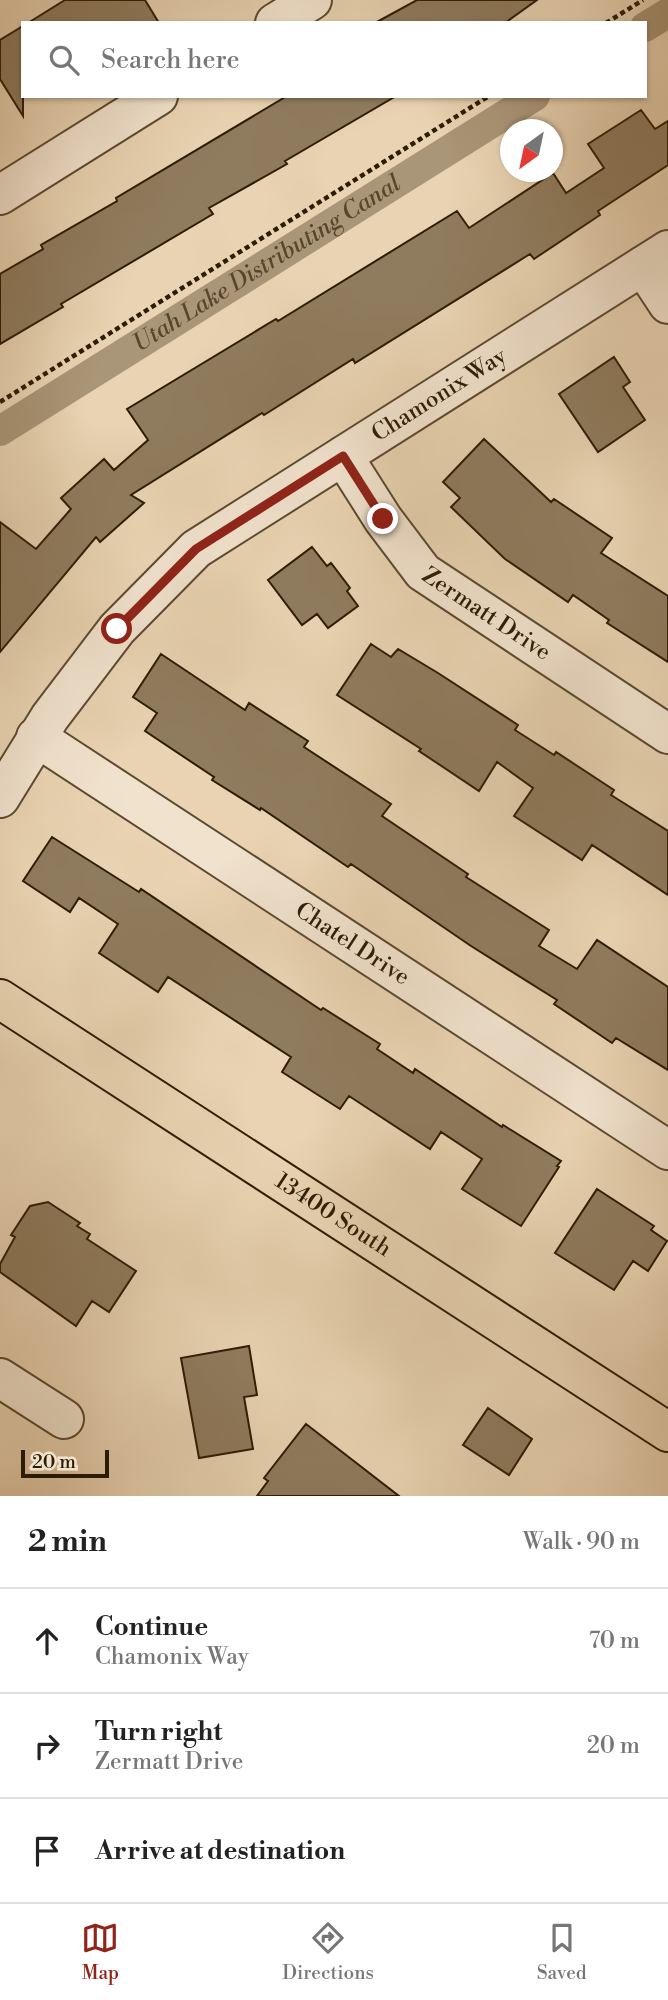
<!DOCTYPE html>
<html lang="en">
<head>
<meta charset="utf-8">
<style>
  body { margin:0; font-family:"Libre Bodoni",serif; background:#f2f2f2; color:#222 }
  .compass { position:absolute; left:500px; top:119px; width:63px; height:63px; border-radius:50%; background:#fff; box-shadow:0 2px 5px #0004; rotate:213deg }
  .scale { position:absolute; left:21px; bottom:18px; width:88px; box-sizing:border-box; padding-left:7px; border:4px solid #2d1c04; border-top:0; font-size:19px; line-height:24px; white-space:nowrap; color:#2d1c04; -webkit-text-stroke:5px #f1e2cd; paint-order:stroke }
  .stop { position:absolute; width:21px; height:21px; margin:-16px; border:5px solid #8f2418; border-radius:50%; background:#fff }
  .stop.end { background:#8f2418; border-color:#fff; box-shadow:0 2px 7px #0008 }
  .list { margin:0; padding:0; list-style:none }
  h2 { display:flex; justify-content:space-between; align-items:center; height:91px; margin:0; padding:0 28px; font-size:30px }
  h2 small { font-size:23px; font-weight:400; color:#767676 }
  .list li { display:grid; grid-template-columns:46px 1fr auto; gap:21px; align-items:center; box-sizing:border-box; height:105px; padding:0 28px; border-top:2px solid #e0e0e0 }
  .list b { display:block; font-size:26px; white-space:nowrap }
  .list p { margin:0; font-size:23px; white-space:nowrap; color:#767676 }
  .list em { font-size:23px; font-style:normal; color:#767676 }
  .icon { flex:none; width:38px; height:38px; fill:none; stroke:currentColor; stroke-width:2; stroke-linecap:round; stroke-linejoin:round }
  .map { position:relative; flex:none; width:668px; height:1496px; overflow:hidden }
  .search { position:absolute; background:#fff; box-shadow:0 2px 5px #0004; left:21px; right:21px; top:21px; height:77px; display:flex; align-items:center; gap:18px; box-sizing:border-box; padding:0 24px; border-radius:0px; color:#767676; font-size:26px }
  .sheet { height:406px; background:#fff }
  nav { display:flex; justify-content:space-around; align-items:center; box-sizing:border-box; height:98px; border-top:2px solid #e0e0e0; background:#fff; font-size:19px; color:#767676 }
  nav a { display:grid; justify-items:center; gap:4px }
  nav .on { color:#8f2418 }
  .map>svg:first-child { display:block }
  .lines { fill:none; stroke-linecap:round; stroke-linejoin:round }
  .canal { stroke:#a99577; stroke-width:30 }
  .building { fill:#8f7b5e; stroke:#2d1c04; stroke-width:2 }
  .minor-casing { stroke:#5c4a30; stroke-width:42 }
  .major-casing { stroke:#2d1c04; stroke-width:42 }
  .path { stroke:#2d1c04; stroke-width:4.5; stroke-dasharray:5 3.5; stroke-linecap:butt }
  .minor { stroke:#f1e2cd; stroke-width:38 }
  .major { stroke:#e9d3b2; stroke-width:38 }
  .route { stroke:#8f2418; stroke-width:9 }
  .labels { text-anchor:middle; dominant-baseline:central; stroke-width:5; stroke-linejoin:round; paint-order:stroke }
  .street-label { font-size:23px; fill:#2d1c04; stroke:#f1e2cd }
  .water-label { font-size:24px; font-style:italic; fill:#58462c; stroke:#f1e2cd }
</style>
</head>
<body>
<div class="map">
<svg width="668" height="1496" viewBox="0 0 668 1496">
  <rect width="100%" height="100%" fill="#e9d3b2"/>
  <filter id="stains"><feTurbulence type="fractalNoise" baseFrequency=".00286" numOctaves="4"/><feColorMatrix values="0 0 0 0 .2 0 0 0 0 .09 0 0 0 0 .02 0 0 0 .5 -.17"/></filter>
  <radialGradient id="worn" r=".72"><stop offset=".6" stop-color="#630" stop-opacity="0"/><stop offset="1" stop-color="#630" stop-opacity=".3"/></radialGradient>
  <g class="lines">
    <!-- canal -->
    <g class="canal">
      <path d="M645 27 668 13"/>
      <path id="s1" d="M0 431 535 96"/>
    </g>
  </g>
  <!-- building -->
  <path class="building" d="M65 0H145L159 23H28Z
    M417 0H537L505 23H375Z
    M23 26V116L0 79V40Z
    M287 96H396L285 161 287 164 209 208 213 214 61 304 63 307 0 344V274L43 249 41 245 117 201 116 198Z
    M641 110 655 129 668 121V165L598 211 600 215 534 259 530 254 355 363 353 359 264 415 262 413 131 495 144 503 100 542 96 537 0 652V522L36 549 71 509 61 498 104 459 114 470 148 440 127 409 276 319 278 321 457 211 469 228 553 173 566 193 604 168 588 144Z
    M614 357 630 382 623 387 645 420 598 452 559 394Z
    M484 439 551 502 554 499 612 538 601 553 668 596V662L607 623 609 620 573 595 568 602 505 559 451 507 460 498 443 482Z
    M312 547 327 566 331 563 350 588 347 591 358 606 328 628 317 614 302 625 268 580Z
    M371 644 391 657 398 649 438 673 518 725 515 730 554 755 556 752 614 790 611 795 668 831V895L592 845 582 860 514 816 533 788 497 762 479 791 419 751 421 749 337 695Z
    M161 654 245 710 249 703 308 741 304 747 391 804 382 816 468 874 466 877 549 930 539 946 577 969 597 940 668 987V1070L616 1038 612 1043 554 1004 557 1000 471 946 351 864 348 867 261 808 260 810 212 780 214 777 145 731 157 713 133 697Z
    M52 837 139 892 141 889 321 1010 323 1008 380 1044 377 1049 413 1073 415 1069 502 1127 503 1125 561 1161 557 1166 559 1167 521 1226 462 1189 482 1159 441 1132 430 1149 349 1096 340 1109 282 1072 291 1057 168 977 158 992 99 953 118 924 79 898 70 912 23 881Z
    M597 1189 654 1226 651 1230 667 1241 648 1271 633 1261 614 1290 555 1253Z
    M48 1202 80 1223 77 1226 90 1234 87 1239 136 1271 109 1312 92 1301 76 1326 0 1272V1264L15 1237 11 1235 30 1206Z
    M249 1346 257 1395 244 1397 253 1449 199 1458 181 1358Z
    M488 1408 532 1439 509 1475 463 1445Z
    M306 1424 399 1496H257L268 1481 264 1478Z"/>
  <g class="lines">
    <defs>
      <g id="minor">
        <path d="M275 23 312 0"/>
        <path d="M0 195 158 96"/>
        <path d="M643 266 668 304"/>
        <path id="s2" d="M343 456 383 519 423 572 668 734"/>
        <path id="s3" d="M36 737 668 1150"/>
        <path id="s4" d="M0 798 50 717 117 629 196 549 668 250"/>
        <path d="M0 1378 64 1419"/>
      </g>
      <g id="major">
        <path id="s5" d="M0 999 668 1432"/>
      </g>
    </defs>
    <!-- minor casing -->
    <use href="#minor" class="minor-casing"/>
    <!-- major casing -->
    <use href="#major" class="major-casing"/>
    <!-- path -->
    <path class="path" d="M606 23 643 0
      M0 402 489 96"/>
    <!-- minor -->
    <use href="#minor" class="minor"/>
    <!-- major -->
    <use href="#major" class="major"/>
  </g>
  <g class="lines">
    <!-- route -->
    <path class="route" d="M117 629 196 549 343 456 383 519"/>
  </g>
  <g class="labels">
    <!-- street labels -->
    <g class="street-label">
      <text stroke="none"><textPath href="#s4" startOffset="606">Chamonix Way</textPath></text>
      <text stroke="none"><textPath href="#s2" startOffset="217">Zermatt Drive</textPath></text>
      <text stroke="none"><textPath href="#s3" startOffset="378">Chatel Drive</textPath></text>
      <text stroke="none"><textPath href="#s5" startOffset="397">13400 South</textPath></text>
    </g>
    <!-- water labels -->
    <g class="water-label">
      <text stroke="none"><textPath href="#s1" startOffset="315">Utah Lake Distributing Canal</textPath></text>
    </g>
  </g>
  <rect width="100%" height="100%" filter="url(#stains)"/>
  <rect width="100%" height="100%" fill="url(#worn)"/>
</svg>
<svg class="compass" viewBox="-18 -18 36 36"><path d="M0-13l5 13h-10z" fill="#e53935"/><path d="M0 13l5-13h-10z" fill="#767676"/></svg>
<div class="scale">20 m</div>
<div class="stop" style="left:117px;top:629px"></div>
<div class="stop end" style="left:383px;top:519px"></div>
<div class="search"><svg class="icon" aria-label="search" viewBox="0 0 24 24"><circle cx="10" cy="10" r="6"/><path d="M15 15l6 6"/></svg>Search here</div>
</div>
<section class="sheet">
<h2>2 min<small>Walk · 90 m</small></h2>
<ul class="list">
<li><svg class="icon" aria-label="ahead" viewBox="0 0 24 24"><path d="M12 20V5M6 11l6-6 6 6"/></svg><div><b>Continue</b><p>Chamonix Way</p></div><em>70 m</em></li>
<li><svg class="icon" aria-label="right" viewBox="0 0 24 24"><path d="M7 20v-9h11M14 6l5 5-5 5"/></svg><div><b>Turn right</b><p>Zermatt Drive</p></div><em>20 m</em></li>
<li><svg class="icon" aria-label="arrive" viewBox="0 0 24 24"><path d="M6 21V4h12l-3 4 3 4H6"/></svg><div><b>Arrive at destination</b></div></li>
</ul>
</section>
<nav>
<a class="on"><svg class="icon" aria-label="map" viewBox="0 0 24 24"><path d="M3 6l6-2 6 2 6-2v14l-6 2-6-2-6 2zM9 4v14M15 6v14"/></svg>Map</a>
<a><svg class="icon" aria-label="directions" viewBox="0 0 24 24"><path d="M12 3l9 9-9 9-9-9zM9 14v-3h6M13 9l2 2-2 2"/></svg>Directions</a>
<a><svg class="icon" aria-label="saved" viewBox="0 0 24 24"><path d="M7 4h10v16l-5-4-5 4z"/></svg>Saved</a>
</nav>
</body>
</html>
